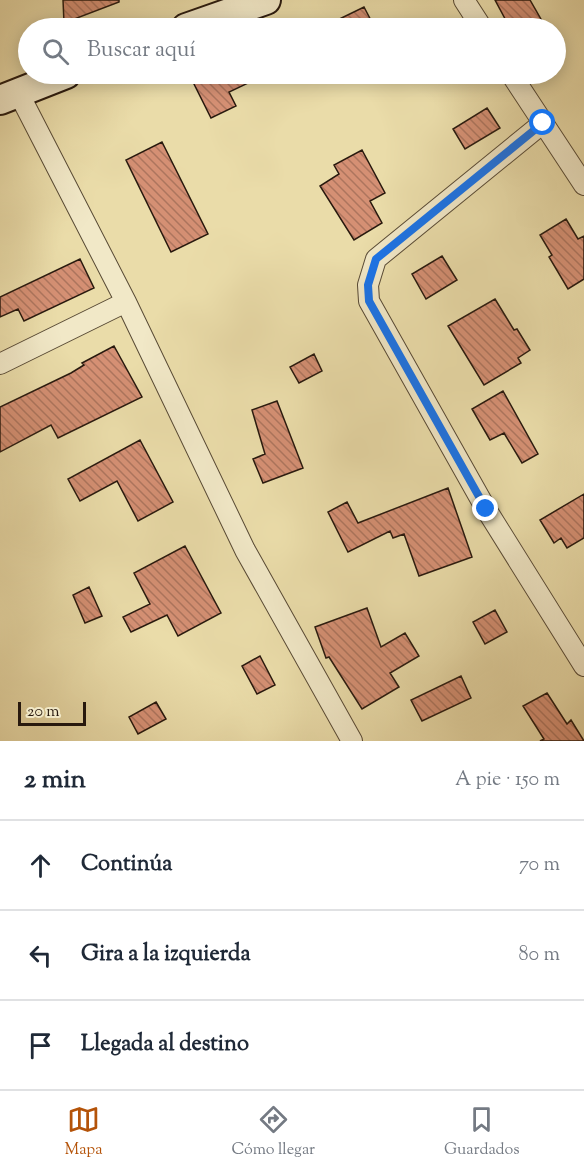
<!DOCTYPE html>
<html lang="es">
<head>
<meta charset="utf-8">
<style>
  body { margin:0; font-family:"Sorts Mill Goudy",serif; background:#f2f2f3; color:#1f2937 }
  .scale { position:absolute; left:18px; bottom:15px; width:68px; box-sizing:border-box; padding-left:6px; border:3px solid #28190e; border-top:0; font-size:16px; line-height:21px; white-space:nowrap; color:#28190e; -webkit-text-stroke:4px #f1e8c7; paint-order:stroke }
  .stop { position:absolute; width:18px; height:18px; margin:-14px; border:4px solid #1a73e8; border-radius:50%; background:#fff }
  .stop.end { background:#1a73e8; border-color:#fff; box-shadow:0 2px 6px #0008 }
  .list { margin:0; padding:0; list-style:none }
  h2 { display:flex; justify-content:space-between; align-items:center; height:78px; margin:0; padding:0 24px; font-size:26px }
  h2 small { font-size:20px; font-weight:400; color:#747a83 }
  .list li { display:grid; grid-template-columns:39px 1fr auto; gap:18px; align-items:center; box-sizing:border-box; height:90px; padding:0 24px; border-top:2px solid #e0e1e3 }
  .list b { display:block; font-size:22px; white-space:nowrap }
  .list em { font-size:20px; font-style:normal; color:#747a83 }
  .icon { flex:none; width:33px; height:33px; fill:none; stroke:currentColor; stroke-width:2; stroke-linecap:round; stroke-linejoin:round }
  .map { position:relative; flex:none; width:584px; height:741px; overflow:hidden }
  .search { position:absolute; background:#fff; box-shadow:0 3px 15px #0003; left:18px; right:18px; top:18px; height:66px; display:flex; align-items:center; gap:15px; box-sizing:border-box; padding:0 21px; border-radius:33px; color:#747a83; font-size:22px }
  .sheet { height:348px; background:#fff }
  nav { display:flex; justify-content:space-around; align-items:center; box-sizing:border-box; height:84px; border-top:2px solid #e0e1e3; background:#fff; font-size:16px; color:#747a83 }
  nav a { display:grid; justify-items:center; gap:3px }
  nav .on { color:#b45309 }
  .map>svg:first-child { display:block }
  .building { fill:url(#building-back-hatch); stroke:#28190e; stroke-width:1.5 }
  .lines { fill:none; stroke-linecap:round; stroke-linejoin:round }
  .lane-casing { stroke:#584a35; stroke-width:14 }
  .street-casing { stroke:#584a35; stroke-width:22 }
  .secondary-casing { stroke:#28190e; stroke-width:32 }
  .lane { stroke:#f1e8c7; stroke-width:10 }
  .street { stroke:#f1e8c7; stroke-width:20 }
  .secondary { stroke:#f1e8c7; stroke-width:28 }
  .route { stroke:#1a73e8; stroke-width:8 }
</style>
</head>
<body>
<div class="map">
<svg width="584" height="741" viewBox="0 0 584 741">
  <defs>
    <pattern id="building-back-hatch" width="6" height="6" patternUnits="userSpaceOnUse" patternTransform="scale(1.5)"><rect width="6" height="6" fill="#d59074"/><path d="M-1 5l2 2M0 0l6 6M5-1l2 2" fill="none" stroke="#ad755e"/></pattern>
  </defs>
  <rect width="100%" height="100%" fill="#eadca9"/>
  <filter id="stains"><feTurbulence type="fractalNoise" baseFrequency=".00333" numOctaves="4"/><feColorMatrix values="0 0 0 0 .2 0 0 0 0 .09 0 0 0 0 .02 0 0 0 .5 -.17"/></filter>
  <radialGradient id="worn" r=".72"><stop offset=".6" stop-color="#630" stop-opacity="0"/><stop offset="1" stop-color="#630" stop-opacity=".3"/></radialGradient>
  <!-- building -->
  <path class="building" d="M63 0H119V2L64 23Z
    M495 0H530L542 21 528 28H510Z
    M364 7 375 28H321Z
    M189 74H267L229 92 236 106 211 118Z
    M487 108 500 128 465 149 453 129Z
    M162 142 208 234 171 252 126 160Z
    M362 150 385 193 370 201 382 223 354 240 320 186 339 174 334 165Z
    M566 219 578 239 584 236V279L568 289 549 257 552 255 540 235Z
    M442 256 457 280 426 299 412 274Z
    M80 259 94 288 24 321 18 309 0 317V297Z
    M495 299 514 330 517 329 530 350 518 358 521 363 484 385 448 326Z
    M114 346 142 397 58 438 51 425 0 452V407L71 373 84 365 82 363Z
    M314 354 322 371 299 383 290 367Z
    M503 391 538 454 522 463 504 433 490 440 472 409Z
    M277 401 303 468 263 483 253 459 265 454 252 410Z
    M140 440 173 502 138 521 117 481 80 501 68 479Z
    M448 488 472 557 419 576 404 534 393 538 390 531 348 552 328 512 347 502 358 523Z
    M584 494V538L567 548 561 538 554 543 540 520Z
    M185 546 221 613 178 636 167 615 131 632 123 617 150 604 134 573Z
    M89 587 102 616 85 623 73 595Z
    M367 608 381 647 405 633 419 656 390 673 399 687 362 709 329 657 326 658 315 627Z
    M495 610 507 632 485 644 473 622Z
    M260 656 275 685 257 694 242 666Z
    M461 676 471 698 422 721 411 700Z
    M547 693 567 724 571 720 584 741H540L544 739 523 706Z
    M156 702 166 719 138 734 129 717Z"/>
  <g class="lines">
    <defs>
      <path id="lane" d="M162 74 163 75"/>
      <path id="street" d="M464 0 482 28
        M511 74 584 185
        M18 92 126 302 245 550 352 741
        M543 123 376 259 368 285 369 301 486 509 584 666
        M0 364 126 302"/>
      <path id="secondary" d="M186 28 266 0
        M0 100 66 74"/>
    </defs>
    <!-- lane casing -->
    <use href="#lane" class="lane-casing"/>
    <!-- street casing -->
    <use href="#street" class="street-casing"/>
    <!-- secondary casing -->
    <use href="#secondary" class="secondary-casing"/>
    <!-- lane -->
    <use href="#lane" class="lane"/>
    <!-- street -->
    <use href="#street" class="street"/>
    <!-- secondary -->
    <use href="#secondary" class="secondary"/>
  </g>
  <g class="lines">
    <!-- route -->
    <path class="route" d="M486 509 369 301 368 285 376 259 543 123"/>
  </g>
  <rect width="100%" height="100%" filter="url(#stains)"/>
  <rect width="100%" height="100%" fill="url(#worn)"/>
</svg>
<div class="scale">20 m</div>
<div class="stop" style="left:543px;top:123px"></div>
<div class="stop end" style="left:486px;top:509px"></div>
<div class="search"><svg class="icon" aria-label="search" viewBox="0 0 24 24"><circle cx="10" cy="10" r="6"/><path d="M15 15l6 6"/></svg>Buscar aquí</div>
</div>
<section class="sheet">
<h2>2 min<small>A pie · 150 m</small></h2>
<ul class="list">
<li><svg class="icon" aria-label="ahead" viewBox="0 0 24 24"><path d="M12 20V5M6 11l6-6 6 6"/></svg><div><b>Continúa</b></div><em>70 m</em></li>
<li><svg class="icon" aria-label="left" viewBox="0 0 24 24"><path d="M17 20v-9H6M10 6l-5 5 5 5"/></svg><div><b>Gira a la izquierda</b></div><em>80 m</em></li>
<li><svg class="icon" aria-label="arrive" viewBox="0 0 24 24"><path d="M6 21V4h12l-3 4 3 4H6"/></svg><div><b>Llegada al destino</b></div></li>
</ul>
</section>
<nav>
<a class="on"><svg class="icon" aria-label="map" viewBox="0 0 24 24"><path d="M3 6l6-2 6 2 6-2v14l-6 2-6-2-6 2zM9 4v14M15 6v14"/></svg>Mapa</a>
<a><svg class="icon" aria-label="directions" viewBox="0 0 24 24"><path d="M12 3l9 9-9 9-9-9zM9 14v-3h6M13 9l2 2-2 2"/></svg>Cómo llegar</a>
<a><svg class="icon" aria-label="saved" viewBox="0 0 24 24"><path d="M7 4h10v16l-5-4-5 4z"/></svg>Guardados</a>
</nav>
</body>
</html>
